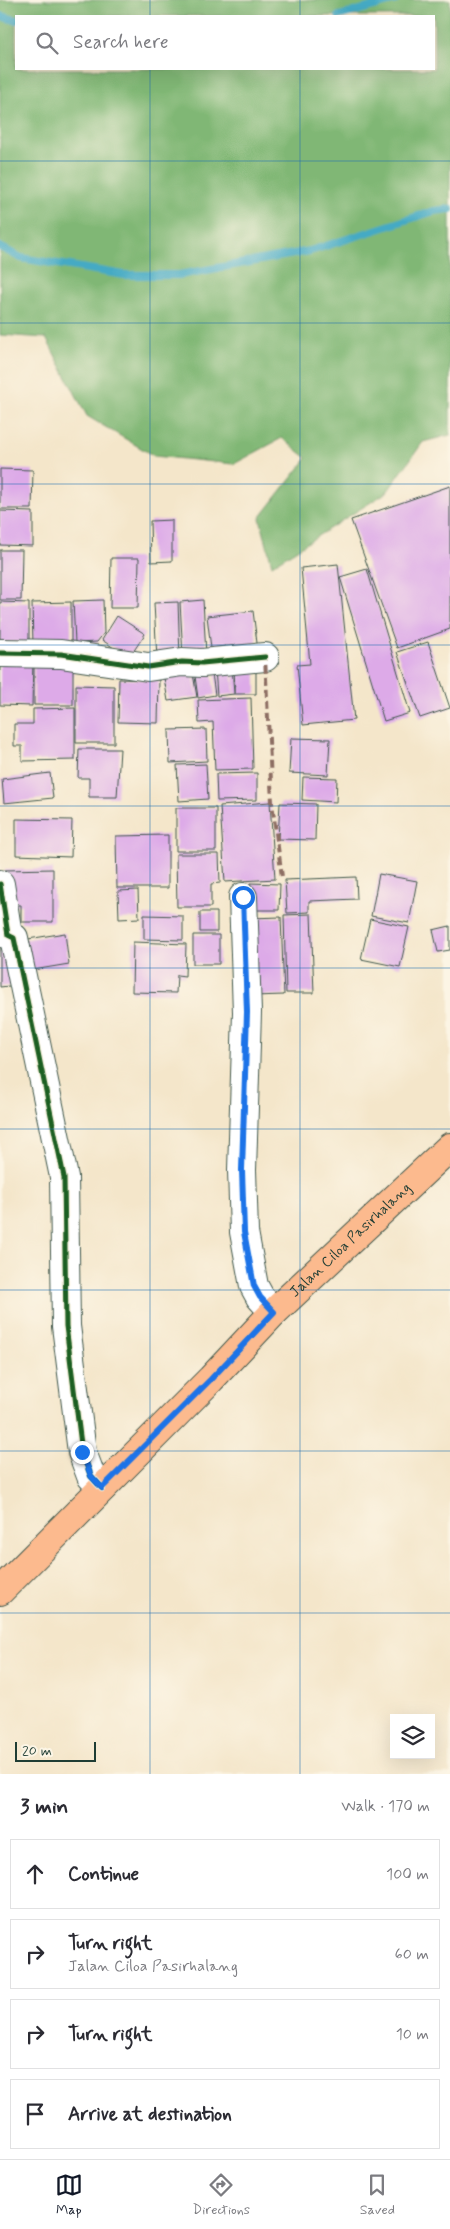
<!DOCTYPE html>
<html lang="en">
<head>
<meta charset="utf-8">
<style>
  body { margin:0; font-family:Mynerve,sans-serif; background:#f7f7f7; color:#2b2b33 }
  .controls { position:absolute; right:15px; bottom:15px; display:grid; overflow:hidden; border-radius:0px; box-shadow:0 5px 20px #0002 }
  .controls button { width:45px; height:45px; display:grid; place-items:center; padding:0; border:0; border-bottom:1px solid #e1e1e2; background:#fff; color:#2b2b33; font:25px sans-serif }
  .scale { position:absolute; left:15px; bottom:12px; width:81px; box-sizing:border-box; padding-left:5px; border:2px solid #1f3d34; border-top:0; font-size:14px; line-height:18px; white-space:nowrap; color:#1f3d34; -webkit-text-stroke:4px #fcf5e5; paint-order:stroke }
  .stop { position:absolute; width:15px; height:15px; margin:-11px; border:4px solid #1a73e8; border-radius:50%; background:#fff }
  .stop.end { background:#1a73e8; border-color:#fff; box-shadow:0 1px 5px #0008 }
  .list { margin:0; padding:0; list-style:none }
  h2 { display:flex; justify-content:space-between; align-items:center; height:65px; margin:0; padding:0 20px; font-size:21px }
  h2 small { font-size:16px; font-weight:400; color:#7c7c81 }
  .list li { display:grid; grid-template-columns:32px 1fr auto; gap:15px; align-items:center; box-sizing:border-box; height:70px; margin:0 10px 10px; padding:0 10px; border:1px solid #e1e1e2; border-radius:0px }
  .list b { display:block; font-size:19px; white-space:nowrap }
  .list p { margin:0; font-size:16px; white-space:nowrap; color:#7c7c81 }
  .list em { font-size:16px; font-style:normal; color:#7c7c81 }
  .icon { flex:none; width:28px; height:28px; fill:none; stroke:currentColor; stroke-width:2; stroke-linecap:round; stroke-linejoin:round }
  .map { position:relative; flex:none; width:450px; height:1774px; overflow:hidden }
  .search { position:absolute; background:#fff; box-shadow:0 5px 20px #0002; left:15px; right:15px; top:15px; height:55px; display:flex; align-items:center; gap:12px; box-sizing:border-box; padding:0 18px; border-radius:0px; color:#7c7c81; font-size:19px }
  .sheet { height:385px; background:#fff }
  nav { display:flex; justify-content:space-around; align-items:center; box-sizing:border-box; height:70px; border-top:1px solid #e1e1e2; background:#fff; font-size:14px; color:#7c7c81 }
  nav a { display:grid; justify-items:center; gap:2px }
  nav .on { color:#111827 }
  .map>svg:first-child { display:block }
  .forest { fill:#80b774; stroke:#507a54; fill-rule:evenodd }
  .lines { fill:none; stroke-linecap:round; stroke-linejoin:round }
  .stream { stroke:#44aac4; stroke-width:8 }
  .building { fill:#ddaae8 }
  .minor-casing { stroke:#3f564a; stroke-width:30 }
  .major-casing { stroke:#3f564a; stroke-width:30 }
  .minor { stroke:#fff; stroke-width:28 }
  .major { stroke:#fcba8e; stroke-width:28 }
  .quiet { stroke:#8d6e63; stroke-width:4; stroke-dasharray:8 4; stroke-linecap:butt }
  .cycleway-casing { stroke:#fcf5e5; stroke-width:8 }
  .cycleway { stroke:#1b5e20; stroke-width:5 }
  .route { stroke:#1a73e8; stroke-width:6 }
  .grid { fill:none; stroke:#1f6fb2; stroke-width:1; stroke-opacity:0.55 }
  .labels { text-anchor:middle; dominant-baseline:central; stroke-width:4; stroke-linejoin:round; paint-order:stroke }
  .street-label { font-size:15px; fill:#1f3d34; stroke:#fcf5e5 }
</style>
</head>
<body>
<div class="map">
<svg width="450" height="1774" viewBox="0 0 450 1774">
  <rect width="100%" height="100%" fill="#fcf5e5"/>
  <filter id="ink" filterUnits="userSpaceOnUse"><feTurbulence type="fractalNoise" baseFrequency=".02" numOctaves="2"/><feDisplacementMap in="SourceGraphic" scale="10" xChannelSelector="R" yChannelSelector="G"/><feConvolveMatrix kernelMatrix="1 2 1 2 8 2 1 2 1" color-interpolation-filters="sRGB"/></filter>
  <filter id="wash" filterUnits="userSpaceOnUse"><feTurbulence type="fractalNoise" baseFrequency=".0096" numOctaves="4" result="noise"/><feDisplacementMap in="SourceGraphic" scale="20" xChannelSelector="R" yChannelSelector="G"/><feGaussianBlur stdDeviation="1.12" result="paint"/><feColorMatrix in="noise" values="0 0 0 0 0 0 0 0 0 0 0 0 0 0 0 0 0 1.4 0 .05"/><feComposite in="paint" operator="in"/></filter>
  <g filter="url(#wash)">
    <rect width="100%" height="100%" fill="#f4e6ca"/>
    <!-- forest -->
    <path class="forest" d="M0 0H450V435L423 442 387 492 272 565 260 518 307 458 282 438 234 464 154 456 87 416 46 338 0 335ZM16 16H434V69H16Z"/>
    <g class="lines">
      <!-- stream -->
      <path class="stream" d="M0 16 16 20
        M339 16 396 0
        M0 247 21 258 124 275H179L310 251 434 211 450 209"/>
    </g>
    <g id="blocks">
      <!-- building -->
      <path class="building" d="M0 469 33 470 32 509H0Z
        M450 486V629L397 648 351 520Z
        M0 511 33 512V546L0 545Z
        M172 520V561L151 562 150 521Z
        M0 550H22L21 600H0Z
        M111 558H139L138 608H110Z
        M338 564 354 720 303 725 297 665 310 664 301 568Z
        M367 569 410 713 384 721 340 577Z
        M103 600 104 633 97 642 75 643 73 601Z
        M203 600 206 655 183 657 180 602Z
        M0 602 29 603V642H0Z
        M71 602V643L33 644 32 603Z
        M178 602 180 657 157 659 154 603Z
        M253 611 258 651 228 655 226 646 211 648 207 616Z
        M117 616 145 634 129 658 102 640Z
        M428 642 450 708 420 718 397 652Z
        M0 656 33 658 32 706 0 705Z
        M34 662H73V705H34Z
        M211 666 215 695 198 698 194 669Z
        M232 666 234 694 217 696 215 668Z
        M234 666H256V694H235Z
        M192 668 197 697 168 701 163 672Z
        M119 679 159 680 158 723 118 722Z
        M76 685 114 686V743H76Z
        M251 698 253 769 215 770 213 722 199 723 198 700Z
        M75 708V760L22 761V746H14V724H33V709Z
        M206 729 207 761 170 763 169 730Z
        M291 738 330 739 328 775 289 773Z
        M79 749H120L117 797H89V778H78Z
        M206 764 208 799 179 801 177 765Z
        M50 773 53 798 4 803 2 779Z
        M257 773V800L217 801 216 774Z
        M303 777 337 778 336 802 302 800Z
        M270 802 275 879 225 882 220 806Z
        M280 803 316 804 315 840 278 839Z
        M176 808H216V851H176Z
        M16 819 72 820 71 857 16 855Z
        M168 835V888H117L116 836Z
        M176 854H219L220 883 211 884V907H177Z
        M53 869V922H21V905H6L5 870Z
        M379 874 417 881 409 923 371 916Z
        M356 877 357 899 309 901V912L287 913 285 880Z
        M250 883 280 884 279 910H250Z
        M138 890 139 918 119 919 118 891Z
        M200 912H217V932H200Z
        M311 914 314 993H286L284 915Z
        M144 915 183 916V940L144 939Z
        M281 917 284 995 253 996 250 918Z
        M370 919 409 927 400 967 361 959Z
        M450 926V950L438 952 433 930Z
        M65 933 69 964 27 971 22 940Z
        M193 935H219V964H193Z
        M133 942 186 944 185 976 177 975 176 993 132 992Z
        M12 944 18 985 0 987V946Z"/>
    </g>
  </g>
  <g filter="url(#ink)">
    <use href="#blocks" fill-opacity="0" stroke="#3f564a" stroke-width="1"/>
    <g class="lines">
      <defs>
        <path id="minor" d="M0 653 61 654 148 667 182 662 202 663 265 657
          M0 884 8 935 14 938 64 1177 66 1326 82 1452 91 1476 102 1488
          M243 897 247 1012 242 1170 244 1232 254 1286 260 1297 274 1312"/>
        <g id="major">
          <path id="s1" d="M0 1591 211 1379 274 1312 450 1147"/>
        </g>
      </defs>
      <!-- minor casing -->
      <use href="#minor" class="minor-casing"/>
      <!-- major casing -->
      <use href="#major" class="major-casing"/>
      <!-- minor -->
      <use href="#minor" class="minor"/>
      <!-- major -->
      <use href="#major" class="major"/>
      <!-- quiet -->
      <path class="quiet" d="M261 658 265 657 272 803 282 877"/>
      <defs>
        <path id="cycleway" d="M0 653 61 654 148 667 182 662 202 663 265 657
          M0 884 8 935 14 938 64 1177 66 1326 82 1452 91 1476 102 1488"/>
      </defs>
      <!-- cycleway casing -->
      <use href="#cycleway" class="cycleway-casing"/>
      <!-- cycleway -->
      <use href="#cycleway" class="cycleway"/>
    </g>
  </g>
  <g class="lines" filter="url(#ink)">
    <!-- route -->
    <path class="route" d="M82 1452 91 1476 102 1488 211 1379 274 1312 260 1297 254 1286 244 1232 242 1170 247 1012 243 897"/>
  </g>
  <!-- grid -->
  <path class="grid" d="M150 0V16M300 0V16M150 69V1774M300 69V1774M0 161H450M0 323H450M0 484H450M0 645H450M0 806H450M0 968H450M0 1129H450M0 1290H450M0 1451H450M0 1613H450"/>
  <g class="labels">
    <!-- street labels -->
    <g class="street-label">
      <text stroke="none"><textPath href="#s1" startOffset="496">Jalan Ciloa Pasirhalang</textPath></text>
    </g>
  </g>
</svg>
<div class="controls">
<button><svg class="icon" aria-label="layers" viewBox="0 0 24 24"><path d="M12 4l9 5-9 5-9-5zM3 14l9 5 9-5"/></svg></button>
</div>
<div class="scale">20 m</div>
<div class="stop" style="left:243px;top:897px"></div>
<div class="stop end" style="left:82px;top:1452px"></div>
<div class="search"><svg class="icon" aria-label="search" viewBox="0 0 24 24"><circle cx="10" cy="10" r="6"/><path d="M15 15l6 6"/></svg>Search here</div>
</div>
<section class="sheet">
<h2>3 min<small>Walk · 170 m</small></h2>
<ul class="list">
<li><svg class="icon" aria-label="ahead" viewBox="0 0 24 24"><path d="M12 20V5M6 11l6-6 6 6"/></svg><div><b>Continue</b></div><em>100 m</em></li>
<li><svg class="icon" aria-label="right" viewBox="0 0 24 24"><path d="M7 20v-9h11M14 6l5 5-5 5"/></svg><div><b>Turn right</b><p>Jalan Ciloa Pasirhalang</p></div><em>60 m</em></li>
<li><svg class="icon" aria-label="right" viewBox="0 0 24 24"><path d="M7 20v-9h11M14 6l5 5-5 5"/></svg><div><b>Turn right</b></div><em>10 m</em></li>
<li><svg class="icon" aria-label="arrive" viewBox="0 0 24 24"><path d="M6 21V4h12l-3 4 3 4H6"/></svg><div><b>Arrive at destination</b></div></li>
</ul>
</section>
<nav>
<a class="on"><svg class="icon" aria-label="map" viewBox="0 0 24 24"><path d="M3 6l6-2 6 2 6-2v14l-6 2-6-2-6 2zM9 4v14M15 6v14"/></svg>Map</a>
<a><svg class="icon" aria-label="directions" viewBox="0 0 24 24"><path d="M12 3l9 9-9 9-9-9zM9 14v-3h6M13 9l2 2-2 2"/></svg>Directions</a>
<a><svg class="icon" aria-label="saved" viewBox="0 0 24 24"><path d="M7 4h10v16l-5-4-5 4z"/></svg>Saved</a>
</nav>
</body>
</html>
